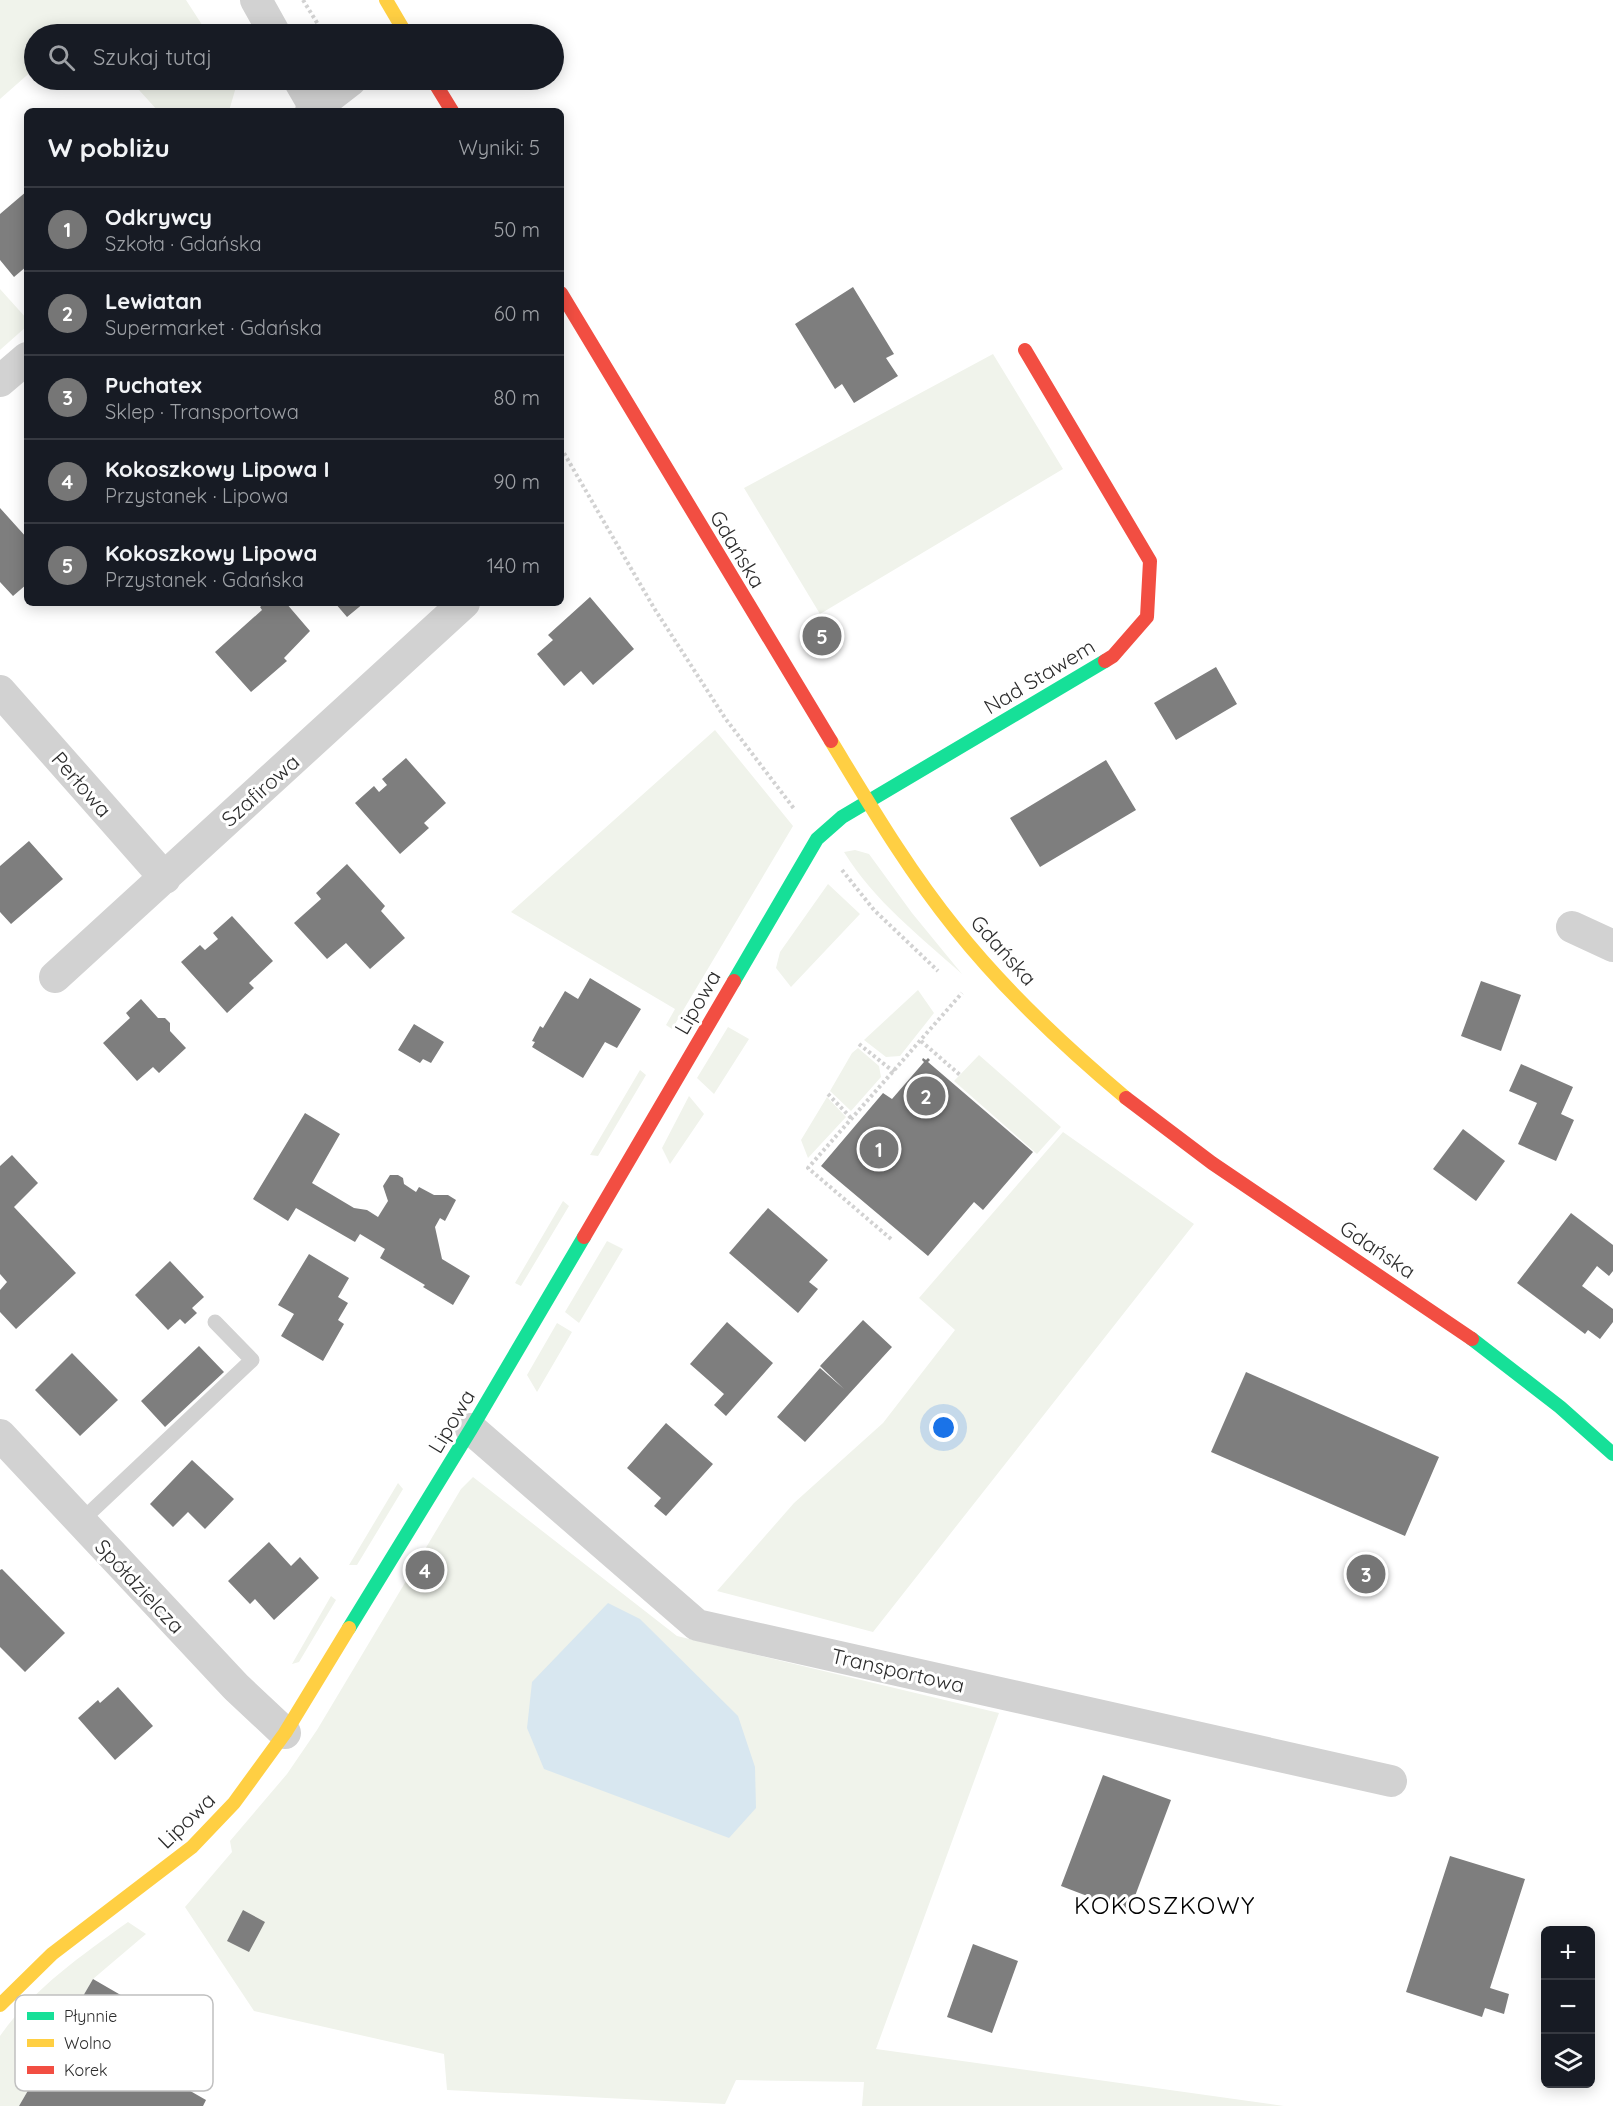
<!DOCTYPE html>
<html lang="pl">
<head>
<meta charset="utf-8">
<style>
  body { margin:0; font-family:Quicksand,sans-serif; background:#242831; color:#f1f3f6 }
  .controls { position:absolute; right:18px; bottom:18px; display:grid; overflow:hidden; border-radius:9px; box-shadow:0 3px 15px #0003 }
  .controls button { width:54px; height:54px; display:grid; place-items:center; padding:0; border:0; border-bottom:2px solid #363941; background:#171b24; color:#f1f3f6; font:30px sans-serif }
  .you { position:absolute; left:944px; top:1428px; width:21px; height:21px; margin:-15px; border:4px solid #fff; border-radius:50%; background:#1a73e8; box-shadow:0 0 0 9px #1a73e833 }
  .badge { display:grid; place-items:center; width:39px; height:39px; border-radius:50%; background:#767676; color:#fff; font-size:20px; font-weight:700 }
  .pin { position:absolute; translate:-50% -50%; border:3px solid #fff; box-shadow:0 2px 6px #0006 }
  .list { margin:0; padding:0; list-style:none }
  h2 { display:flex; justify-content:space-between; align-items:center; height:78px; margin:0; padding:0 24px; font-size:26px }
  h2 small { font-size:20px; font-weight:400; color:#9ea1a6 }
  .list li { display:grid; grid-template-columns:39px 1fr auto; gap:18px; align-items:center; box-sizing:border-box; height:84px; padding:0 24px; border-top:2px solid #363941 }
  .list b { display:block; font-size:22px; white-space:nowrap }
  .list p { margin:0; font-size:20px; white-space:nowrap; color:#9ea1a6 }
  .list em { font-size:20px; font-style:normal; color:#9ea1a6 }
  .icon { flex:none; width:33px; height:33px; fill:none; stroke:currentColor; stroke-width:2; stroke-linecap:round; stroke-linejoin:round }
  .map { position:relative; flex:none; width:1613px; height:2106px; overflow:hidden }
  .search { position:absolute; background:#171b24; box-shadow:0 3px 15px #0003; left:24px; top:24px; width:540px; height:66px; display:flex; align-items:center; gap:15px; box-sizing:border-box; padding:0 21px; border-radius:33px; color:#9ea1a6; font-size:22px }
  .panel { position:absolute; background:#171b24; box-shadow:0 3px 15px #0003; left:24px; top:108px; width:540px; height:498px; border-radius:9px }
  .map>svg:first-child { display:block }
  .green { fill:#f0f3eb }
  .water { fill:#d8e7f0 }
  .building { fill:#7e7e7e }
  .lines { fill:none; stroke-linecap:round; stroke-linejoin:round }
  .path { stroke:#d2d2d2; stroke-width:4; stroke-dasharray:3 3; stroke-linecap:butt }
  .lane { stroke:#d2d2d2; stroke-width:15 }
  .street { stroke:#d2d2d2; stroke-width:32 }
  .fast { stroke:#16e098; stroke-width:14 }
  .slow { stroke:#ffcf43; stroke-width:14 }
  .jam { stroke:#f24e42; stroke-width:14 }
  .labels { text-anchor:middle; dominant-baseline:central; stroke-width:6; stroke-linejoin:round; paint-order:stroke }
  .street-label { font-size:21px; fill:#2d2d2d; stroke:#fff }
  .quarter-label { font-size:24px; letter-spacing:1.5px; fill:#000; stroke:#fff }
  .key { fill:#fff; stroke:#c0c0c0; stroke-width:1.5 }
  .key-label { font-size:16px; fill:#2d2d2d }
</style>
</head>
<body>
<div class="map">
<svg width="1613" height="2106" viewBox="0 0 1613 2106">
  <rect width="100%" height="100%" fill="#fff"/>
  <!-- green -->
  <path class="green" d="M0 0H186L208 34H90L83 27 73 34H34V69L0 99Z
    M130 80H238L229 111H158Z
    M0 289 27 319V326L0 350Z
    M993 354 1063 469 820 614 744 488Z
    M715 730 793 826 672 1029 666 1025 675 1009 511 912Z
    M855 850 869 854 912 913 962 974C921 937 874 901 844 852Z
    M828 884 860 914 791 987 776 968 780 952Z
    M918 990 934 1013 900 1056 886 1057 864 1040Z
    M728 1027 749 1039 714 1094 697 1078Z
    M858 1048 879 1066 881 1077 851 1111 830 1091 852 1053Z
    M979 1055 1061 1127 1037 1154 954 1081Z
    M640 1070 646 1075 598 1156 590 1155Z
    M689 1096 704 1114 670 1164 662 1148Z
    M827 1097 846 1117 808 1158 801 1140Z
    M1063 1132 1194 1224 873 1632 717 1591 794 1503 883 1423 955 1330 919 1298Z
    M563 1201 569 1206 521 1286 515 1283Z
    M607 1241 623 1249 579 1323 565 1312Z
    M557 1323 572 1332 537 1392 527 1375Z
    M473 1477 677 1636 999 1713 876 2049 1284 2106H862L864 2082 736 2080 725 2104 447 2090 444 2054 254 2011 185 1907 232 1852 230 1841 287 1774 317 1730 461 1489Z
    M398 1483 403 1489 357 1565H349Z
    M331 1596 336 1600 299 1662 292 1664Z
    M128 1922 146 1934 93 1979 19 2106H0V2036C33 1989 82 1955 128 1922Z"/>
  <!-- water -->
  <path class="water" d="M608 1603 640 1619 738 1716 755 1767 756 1808 729 1838 544 1769 527 1728 532 1682Z"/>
  <!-- building -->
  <path class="building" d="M27 191V266L14 277 0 260V214Z
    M853 287 894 354 886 358 898 376 854 403 842 384 835 389 795 324Z
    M0 508 27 538V584L13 596 0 582Z
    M590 597 634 649 593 685 581 671 564 686 537 654 553 640 548 635Z
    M265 603H286L310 631 284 658 287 661 251 692 215 652 262 610 260 607Z
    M335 603H364L347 617Z
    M1216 667 1237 704 1176 740 1154 703Z
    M406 758 446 803 424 823 429 828 400 854 355 803 374 786 379 792 387 785 382 779Z
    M1106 760 1136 810 1040 867 1010 818Z
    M29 841 63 879 11 924 0 912V866Z
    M347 864 385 906 381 911 405 938 370 969 346 943 327 959 294 923 321 899 316 893Z
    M232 916 273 961 249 983 254 988 227 1013 181 962 200 945 205 950 218 939 213 933Z
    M590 978 641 1009 617 1048 605 1042 583 1078 532 1047 535 1042 532 1041 540 1026 543 1028 565 991 578 999Z
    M1481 981 1521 995 1501 1051 1461 1036Z
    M141 999 158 1018H165L170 1023V1031L186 1048 159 1073 153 1067 137 1081 103 1043 130 1018 126 1013Z
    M414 1024 444 1042 431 1063 423 1059 420 1063 398 1050Z
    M923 1058 926 1060 928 1058 930 1060 928 1062 1033 1152 983 1210 974 1202 928 1256 821 1166 883 1093 892 1099 924 1062 922 1060Z
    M1521 1064 1573 1087 1561 1114 1574 1120 1556 1161 1518 1144 1537 1103 1509 1091Z
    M305 1113 340 1134 312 1183 354 1208 367 1210 378 1217 388 1201 383 1186 390 1175H398L403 1178 404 1184 416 1192 419 1187 434 1195H448L456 1200 445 1221 440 1218 435 1227 442 1259 470 1276 453 1305 423 1287 425 1285 380 1258 385 1249 360 1234 355 1242 296 1208 288 1221 253 1199Z
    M1463 1129 1505 1161 1476 1201 1433 1169Z
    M12 1155 38 1183 14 1207 76 1273 16 1329 0 1312V1290L7 1282 0 1274V1166Z
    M768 1208 828 1260 809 1282 818 1289 798 1313 729 1253Z
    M1571 1213 1613 1245V1271L1609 1276 1597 1266 1582 1286 1613 1309V1322L1600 1339 1588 1330 1585 1334 1517 1283Z
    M309 1254 349 1278 338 1297 348 1303 338 1320 344 1324 323 1361 281 1336 294 1314 278 1305Z
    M170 1261 204 1297 192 1308 197 1313 185 1324 180 1319 168 1330 135 1295Z
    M863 1320 892 1347 805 1442 777 1417 820 1368 844 1389 820 1366Z
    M727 1322 773 1363 726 1416 714 1405 724 1394 690 1364Z
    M199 1346 224 1372 165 1427 141 1401Z
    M72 1353 118 1400 80 1436 35 1390Z
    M1246 1372 1439 1457 1405 1536 1211 1452Z
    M666 1423 713 1464 666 1516 654 1506 661 1498 627 1468Z
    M192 1460 234 1499 205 1529 188 1512 173 1527 150 1504Z
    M269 1542 291 1566 300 1557 319 1578 274 1620 255 1599 250 1604 228 1581Z
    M2 1569 65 1633 25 1672 0 1647V1570Z
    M118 1687 153 1726 115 1760 78 1718 98 1700 100 1703Z
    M1103 1775 1171 1800 1129 1912 1061 1886Z
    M1450 1856 1525 1879 1490 1988 1509 1994 1504 2014 1485 2008 1482 2017 1406 1992Z
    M243 1910 265 1922 249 1952 227 1941Z
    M973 1944 1018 1961 992 2033 947 2017Z
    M93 1979 202 2042 178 2084 206 2100 203 2106H19Z"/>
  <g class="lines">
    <!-- path -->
    <path class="path" d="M303 0 324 34
      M561 448 654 608 725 718 795 810
      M842 870 874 910 938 971
      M921 1041 960 1075
      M859 1044 894 1072
      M828 1094 852 1119
      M891 1239 808 1168 962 993"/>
    <!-- lane -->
    <path class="lane" d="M80 1522 252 1360 215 1322"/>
    <!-- street -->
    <path class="street" d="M256 0 275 34
      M299 80 317 111
      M311 111 351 80
      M0 381 27 358
      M0 691 165 878
      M1572 927 1613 946
      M55 977 464 603
      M471 1429 697 1625 1391 1781
      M0 1435 236 1687 285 1733"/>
    <!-- fast -->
    <path class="fast" d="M734 981 817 839 842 817 1105 661
      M1472 1339 1560 1407 1613 1454
      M349 1628 471 1429 584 1237"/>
    <!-- slow -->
    <path class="slow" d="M386 0 406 34
      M831 741C870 805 908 870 955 928 1005 991 1064 1046 1126 1098
      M0 2005 52 1954 192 1847 234 1803 285 1733 349 1628"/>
    <!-- jam -->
    <path class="jam" d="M433 80 452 111
      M561 293 831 741
      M1025 350 1150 561 1147 617 1113 656 1105 661
      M1126 1098 1212 1163 1472 1339
      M584 1237 734 981"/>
  </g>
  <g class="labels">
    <!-- street labels -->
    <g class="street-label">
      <text transform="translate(738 549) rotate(59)">Gdańska</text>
      <text transform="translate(1039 676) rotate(-31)">Nad Stawem</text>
      <text transform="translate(82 784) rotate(49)">Perłowa</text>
      <text transform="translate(260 790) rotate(-42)">Szafirowa</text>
      <text transform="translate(1004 950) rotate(48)">Gdańska</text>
      <text transform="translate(697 1002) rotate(-60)">Lipowa</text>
      <text transform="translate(1378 1249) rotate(34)">Gdańska</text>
      <text transform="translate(451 1421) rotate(-59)">Lipowa</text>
      <text transform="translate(140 1586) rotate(47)">Spółdzielcza</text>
      <text transform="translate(898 1670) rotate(13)">Transportowa</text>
      <text transform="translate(186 1820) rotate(-44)">Lipowa</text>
    </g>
    <!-- quarter labels -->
    <g class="quarter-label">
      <text x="1165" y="1905">KOKOSZKOWY</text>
    </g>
  </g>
  <!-- legend -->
  <rect x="15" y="1995" width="198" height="96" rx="9" class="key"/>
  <rect x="27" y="2012" width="27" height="8" fill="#16e098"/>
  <rect x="27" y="2039" width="27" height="8" fill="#ffcf43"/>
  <rect x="27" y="2066" width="27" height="8" fill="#f24e42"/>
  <g class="key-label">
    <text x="64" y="2022">Płynnie</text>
    <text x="64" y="2049">Wolno</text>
    <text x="64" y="2076">Korek</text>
  </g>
</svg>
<div class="controls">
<button>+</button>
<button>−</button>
<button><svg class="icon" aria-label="layers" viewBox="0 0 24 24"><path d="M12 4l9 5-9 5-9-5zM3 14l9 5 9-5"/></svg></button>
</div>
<div class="you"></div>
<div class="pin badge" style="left:879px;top:1149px">1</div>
<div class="pin badge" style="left:926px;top:1096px">2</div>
<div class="pin badge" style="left:1366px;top:1574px">3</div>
<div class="pin badge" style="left:425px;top:1570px">4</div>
<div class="pin badge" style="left:822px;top:636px">5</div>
<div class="search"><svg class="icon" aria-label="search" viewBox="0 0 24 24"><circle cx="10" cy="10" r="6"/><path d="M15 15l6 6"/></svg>Szukaj tutaj</div>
<section class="panel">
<h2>W pobliżu<small>Wyniki: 5</small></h2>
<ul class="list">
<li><span class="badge">1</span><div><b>Odkrywcy</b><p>Szkoła · Gdańska</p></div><em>50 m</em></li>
<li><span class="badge">2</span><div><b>Lewiatan</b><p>Supermarket · Gdańska</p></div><em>60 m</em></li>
<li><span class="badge">3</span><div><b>Puchatex</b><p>Sklep · Transportowa</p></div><em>80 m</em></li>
<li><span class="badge">4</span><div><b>Kokoszkowy Lipowa I</b><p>Przystanek · Lipowa</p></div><em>90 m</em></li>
<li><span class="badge">5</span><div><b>Kokoszkowy Lipowa</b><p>Przystanek · Gdańska</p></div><em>140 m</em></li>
</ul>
</section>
</div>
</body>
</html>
